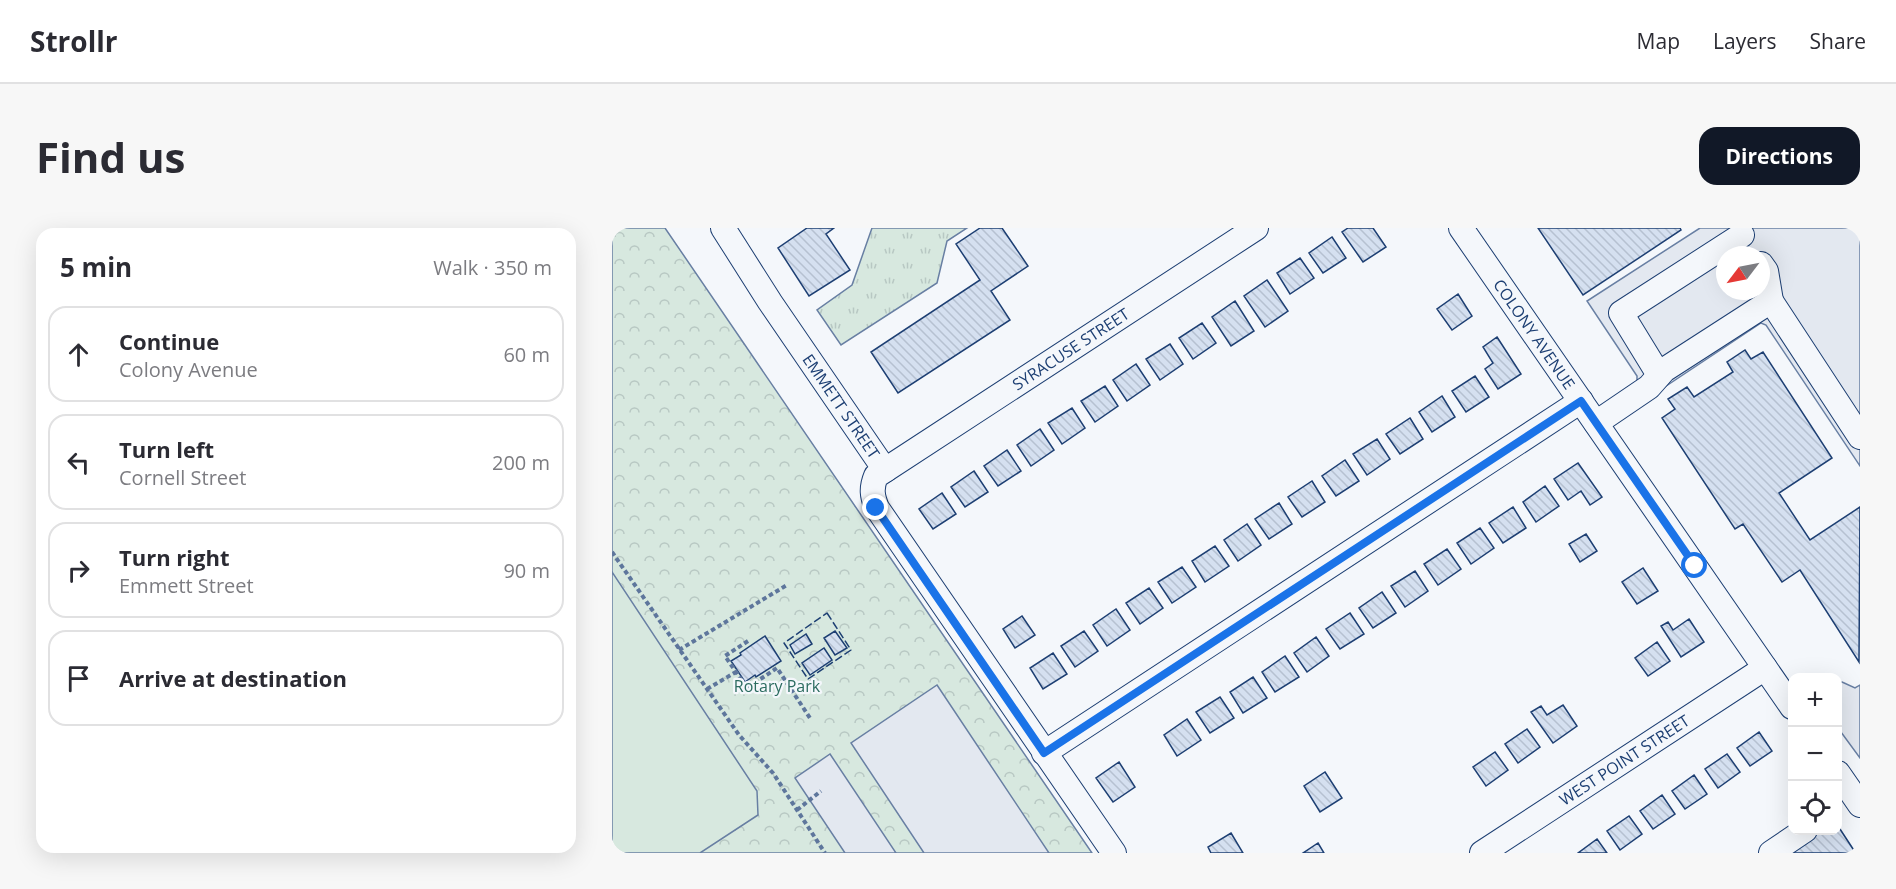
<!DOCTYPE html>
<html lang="en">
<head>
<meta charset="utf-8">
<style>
  body { margin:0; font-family:"Open Sans",sans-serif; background:#f7f7f7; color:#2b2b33 }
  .controls { position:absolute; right:18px; bottom:18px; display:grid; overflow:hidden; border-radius:12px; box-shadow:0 6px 24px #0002 }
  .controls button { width:54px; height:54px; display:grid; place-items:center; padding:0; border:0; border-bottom:2px solid #e1e1e2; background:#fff; color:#2b2b33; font:30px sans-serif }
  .compass { position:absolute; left:1104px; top:18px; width:54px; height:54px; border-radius:50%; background:#fff; box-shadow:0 6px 24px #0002; rotate:238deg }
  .stop { position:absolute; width:18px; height:18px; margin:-14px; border:4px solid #1a73e8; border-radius:50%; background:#fff }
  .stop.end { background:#1a73e8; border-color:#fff; box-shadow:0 2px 6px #0008 }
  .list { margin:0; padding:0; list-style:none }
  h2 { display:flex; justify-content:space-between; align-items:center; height:78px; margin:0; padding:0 24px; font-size:26px }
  h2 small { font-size:20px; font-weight:400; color:#7c7c81 }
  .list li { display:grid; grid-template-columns:39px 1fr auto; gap:18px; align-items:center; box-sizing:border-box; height:96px; margin:0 12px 12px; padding:0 12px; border:2px solid #e1e1e2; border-radius:18px }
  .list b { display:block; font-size:22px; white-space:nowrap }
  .list p { margin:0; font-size:20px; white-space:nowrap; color:#7c7c81 }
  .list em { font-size:20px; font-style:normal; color:#7c7c81 }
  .icon { flex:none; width:33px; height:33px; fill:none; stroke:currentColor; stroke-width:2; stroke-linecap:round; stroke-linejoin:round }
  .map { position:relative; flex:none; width:1248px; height:625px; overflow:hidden; border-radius:18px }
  header { display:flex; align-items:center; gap:36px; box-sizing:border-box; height:84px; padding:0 30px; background:#fff; border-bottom:2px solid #e1e1e2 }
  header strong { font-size:28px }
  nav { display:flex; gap:33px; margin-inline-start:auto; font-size:21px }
  .intro { display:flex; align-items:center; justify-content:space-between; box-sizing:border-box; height:144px; padding:0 36px }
  h1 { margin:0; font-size:42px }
  .button { padding:15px 27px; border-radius:18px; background:#111827; color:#fff; font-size:21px; font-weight:700 }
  main { display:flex; gap:36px; padding:0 36px }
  aside { flex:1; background:#fff; border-radius:18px; box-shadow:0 6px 24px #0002 }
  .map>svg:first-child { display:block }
  .grass { fill:url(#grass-tufts); stroke:#687fa3; stroke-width:1.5 }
  .forest { fill:url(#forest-crowns); stroke:#687fa3; stroke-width:1.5 }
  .pitch { fill:#d7e8df; stroke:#687fa3; stroke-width:1.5 }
  .parking { fill:#e3e8f0; stroke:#687fa3; stroke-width:1.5; fill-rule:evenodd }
  .building { fill:url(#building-back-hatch); stroke:#1d3f73; stroke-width:1.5 }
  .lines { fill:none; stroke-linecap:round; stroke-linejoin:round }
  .minor-casing { stroke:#1d3f73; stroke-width:26 }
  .path { stroke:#5e769c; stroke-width:4; stroke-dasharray:4.5 3; stroke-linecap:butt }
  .minor { stroke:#f4f7fb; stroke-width:24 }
  .fence { stroke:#1d3f73; stroke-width:1.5; stroke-dasharray:8 3; stroke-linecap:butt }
  .route { stroke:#1a73e8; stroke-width:8 }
  .labels { text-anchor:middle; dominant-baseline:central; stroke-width:4.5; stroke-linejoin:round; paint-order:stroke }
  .street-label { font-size:16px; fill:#1d3f73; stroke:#f4f7fb }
  .park-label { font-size:16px; fill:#2c6c60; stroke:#f4f7fb }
</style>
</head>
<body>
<header>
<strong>Strollr</strong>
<nav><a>Map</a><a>Layers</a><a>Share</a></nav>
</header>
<div class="intro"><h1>Find us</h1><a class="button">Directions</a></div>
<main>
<aside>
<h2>5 min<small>Walk · 350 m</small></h2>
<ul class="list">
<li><svg class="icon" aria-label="ahead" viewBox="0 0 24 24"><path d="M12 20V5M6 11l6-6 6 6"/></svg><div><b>Continue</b><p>Colony Avenue</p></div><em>60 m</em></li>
<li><svg class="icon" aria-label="left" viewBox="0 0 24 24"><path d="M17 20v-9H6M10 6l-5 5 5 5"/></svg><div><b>Turn left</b><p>Cornell Street</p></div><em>200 m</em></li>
<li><svg class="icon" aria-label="right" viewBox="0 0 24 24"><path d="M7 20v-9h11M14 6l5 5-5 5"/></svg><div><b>Turn right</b><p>Emmett Street</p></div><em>90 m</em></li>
<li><svg class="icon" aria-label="arrive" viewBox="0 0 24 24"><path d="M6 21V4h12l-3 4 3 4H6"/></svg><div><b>Arrive at destination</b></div></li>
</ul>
</aside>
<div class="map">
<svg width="1248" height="625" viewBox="0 0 1248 625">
  <defs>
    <pattern id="grass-tufts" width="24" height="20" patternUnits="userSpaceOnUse" patternTransform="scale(1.5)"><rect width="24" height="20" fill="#d7e8df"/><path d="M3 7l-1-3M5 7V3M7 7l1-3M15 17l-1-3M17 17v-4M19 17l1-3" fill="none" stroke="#b8c8c3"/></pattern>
    <pattern id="forest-crowns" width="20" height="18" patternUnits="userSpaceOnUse" patternTransform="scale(1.5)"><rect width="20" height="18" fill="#d7e8df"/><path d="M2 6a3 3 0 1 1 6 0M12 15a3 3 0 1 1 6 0" fill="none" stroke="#b8c8c3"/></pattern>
    <pattern id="building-back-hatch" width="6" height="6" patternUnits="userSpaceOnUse" patternTransform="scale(1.5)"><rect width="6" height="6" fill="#d5e0f0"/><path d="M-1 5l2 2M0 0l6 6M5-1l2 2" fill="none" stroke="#b6c1d1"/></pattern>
  </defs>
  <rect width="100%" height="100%" fill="#f4f7fb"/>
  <!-- grass -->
  <path class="grass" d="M260 0H355L335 13 325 55 229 117 205 82 240 57Z"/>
  <!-- forest -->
  <path class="forest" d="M0 0H53L480 625H0Z"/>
  <!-- pitch -->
  <path class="pitch" d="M0 344 145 563 146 587 88 625H0Z"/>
  <!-- parking -->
  <path class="parking" d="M1088 0H1248V238L1154 97 1149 95 1036 170 1025 154V148L975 73ZM1113 27H1149V63H1113Z
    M1230 454 1243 460 1248 457V530L1226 500V457Z
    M325 457 437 625H312L239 515Z
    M218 526 284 625H233L183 550Z"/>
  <!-- building -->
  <path class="building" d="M195 0H222L214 6 238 42 197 68 166 20Z
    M368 0H390L416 38 379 63 398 92 286 165 259 124 368 52 344 16Z
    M736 0H761L774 19 751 34 730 4Z
    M926 0H1068L1069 2 971 67Z
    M720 9 734 30 711 45 697 25Z
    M688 30 702 50 678 66 665 45Z
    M655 52 676 83 653 99 632 68Z
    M846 66 860 88 840 102 825 81Z
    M623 73 642 103 619 118 600 89Z
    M590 95 604 115 581 131 567 110Z
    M885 109 909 146 886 161 873 141 881 135 871 119Z
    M558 116 571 136 548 152 534 131Z
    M1133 122 1139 131 1151 124 1220 230 1167 265 1198 312 1248 279 1247 434 1188 342 1170 354 1131 296 1123 301 1050 190 1063 181 1056 171 1075 159 1082 169 1121 144 1115 134Z
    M524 136 538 157 515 173 501 152Z
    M863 148 877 169 854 184 840 163Z
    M493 158 506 178 483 194 469 173Z
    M830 168 843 189 820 204 807 184Z
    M460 180 473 200 450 216 436 195Z
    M798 190 811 211 788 226 774 206Z
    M428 201 442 222 419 238 405 217Z
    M765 211 778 231 755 247 741 226Z
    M395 222 409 243 386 258 372 238Z
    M733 232 747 253 724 268 710 248Z
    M966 235 990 269 978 277 969 263 956 272 942 251Z
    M362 243 376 264 353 279 339 259Z
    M700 253 713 274 690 289 676 269Z
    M933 258 947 278 924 294 911 274Z
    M330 265 344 286 321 301 307 281Z
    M667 275 680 296 657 311 643 291Z
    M901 279 914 300 891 315 877 295Z
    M635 296 649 317 626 333 612 312Z
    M868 300 882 320 859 336 845 315Z
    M974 306 985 323 968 334 957 316Z
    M603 318 617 338 593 354 580 333Z
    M835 321 849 341 826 357 812 336Z
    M570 339 584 359 560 375 546 354Z
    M1031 340 1046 363 1025 376 1010 354Z
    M803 343 816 363 793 379 779 358Z
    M537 360 551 380 528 396 514 375Z
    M770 364 784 385 761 400 747 380Z
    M504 381 518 402 495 418 481 397Z
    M738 385 752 406 728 421 714 401Z
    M410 388 423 407 403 420 391 401Z
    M1077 391 1092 414 1069 429 1049 398 1056 394 1061 402Z
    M223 403 235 420 223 427 212 410Z
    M472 403 486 423 463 439 449 418Z
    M194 406 200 416 183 426 178 417Z
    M153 408 169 433 144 449 143 447 133 454 119 433 129 427 128 425Z
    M704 409 717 428 695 444 682 425Z
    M1045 414 1058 433 1036 448 1023 430Z
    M212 420 220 432 198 447 190 435Z
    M441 425 455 446 431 461 418 440Z
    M673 428 687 449 663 464 650 444Z
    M641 449 655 470 631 485 618 464Z
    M608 469 622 490 598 505 584 484Z
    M951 477 965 498 941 515 919 484 929 478 935 487Z
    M575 491 589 512 565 528 552 507Z
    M915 501 928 519 906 535 893 516Z
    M1147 504 1160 523 1138 538 1125 520Z
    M883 524 896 542 874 558 861 539Z
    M1115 526 1128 544 1106 560 1093 541Z
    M507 534 523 559 501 574 484 550Z
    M713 544 730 570 708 584 692 558Z
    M1082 547 1095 566 1073 581 1060 563Z
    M1050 567 1063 586 1041 601 1028 583Z
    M1017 588 1030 606 1008 622 995 603Z
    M1226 598 1243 624 1242 625H1174L1208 602H1226Z
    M619 605 631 625H599L596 619Z
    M985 611 995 625H966Z
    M706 615 712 625H691Z"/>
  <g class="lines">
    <defs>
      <g id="minor">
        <path id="s1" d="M111 0 158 74 273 242"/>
        <path id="s2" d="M849 0 1180 479"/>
        <path d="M1149 36 1154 43 1159 73"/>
        <path d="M1047 147 1009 85 1130 7"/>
        <path d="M984 195 1037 159 1052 142 1159 73 1248 209"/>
        <path d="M432 525 969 173"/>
        <path d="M1226 545 1248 577"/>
        <path id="s3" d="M502 625 265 280C260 268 259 260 264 248L644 0"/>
        <path id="s4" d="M870 625 1153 440"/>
        <path d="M1159 625 1193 602"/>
      </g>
    </defs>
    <!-- minor casing -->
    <use href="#minor" class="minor-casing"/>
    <!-- path -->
    <path class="path" d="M0 324 127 507 161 545 213 625
      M136 413 113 428 135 460 165 440 198 490
      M67 422 175 357
      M95 461 124 444
      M185 582 209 563"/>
    <!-- minor -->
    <use href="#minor" class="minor"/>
    <!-- fence -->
    <path class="fence" d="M215 385 239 422 196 451 172 415Z"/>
  </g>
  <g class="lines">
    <!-- route -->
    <path class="route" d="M264 280 432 525 969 173 1083 338"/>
  </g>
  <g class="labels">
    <!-- street labels -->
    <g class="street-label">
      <text stroke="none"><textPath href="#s2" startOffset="129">COLONY AVENUE</textPath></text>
      <text stroke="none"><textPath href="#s3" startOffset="684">SYRACUSE STREET</textPath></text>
      <text stroke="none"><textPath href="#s1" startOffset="214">EMMETT STREET</textPath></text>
      <text stroke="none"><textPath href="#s4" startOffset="170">WEST POINT STREET</textPath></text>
    </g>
    <!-- park labels -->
    <g class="park-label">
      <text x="165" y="458">Rotary Park</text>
    </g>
  </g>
</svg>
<div class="controls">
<button>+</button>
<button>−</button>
<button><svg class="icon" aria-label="locate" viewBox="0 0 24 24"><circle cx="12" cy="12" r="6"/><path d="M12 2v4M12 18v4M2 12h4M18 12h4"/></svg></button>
</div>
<svg class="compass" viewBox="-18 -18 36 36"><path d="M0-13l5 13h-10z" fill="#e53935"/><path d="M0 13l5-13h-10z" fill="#7c7c81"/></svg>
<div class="stop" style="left:1083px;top:338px"></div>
<div class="stop end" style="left:264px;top:280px"></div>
</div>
</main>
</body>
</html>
